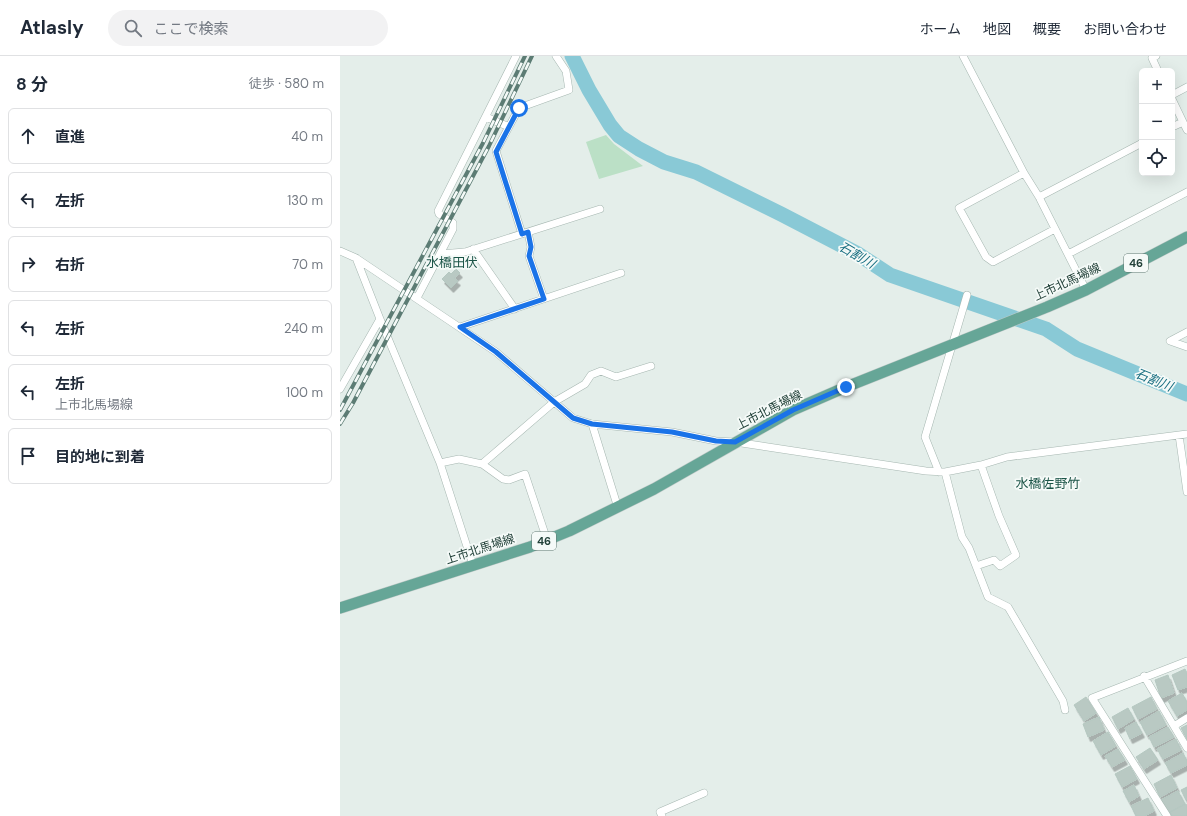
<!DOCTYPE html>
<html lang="ja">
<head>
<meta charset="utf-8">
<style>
  body { margin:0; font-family:"DM Sans","Noto Sans JP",sans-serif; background:#f2f2f3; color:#1f2937 }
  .controls { position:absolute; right:12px; top:12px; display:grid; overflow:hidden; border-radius:6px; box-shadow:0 4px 16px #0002 }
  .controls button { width:36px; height:36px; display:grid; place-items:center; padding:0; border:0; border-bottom:1px solid #e0e1e3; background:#fff; color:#1f2937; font:20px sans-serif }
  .stop { position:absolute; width:12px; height:12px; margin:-9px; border:3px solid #1a73e8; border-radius:50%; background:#fff }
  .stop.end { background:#1a73e8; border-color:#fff; box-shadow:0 1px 4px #0008 }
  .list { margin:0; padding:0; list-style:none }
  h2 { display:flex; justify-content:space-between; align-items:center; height:52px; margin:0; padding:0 16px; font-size:17px }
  h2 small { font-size:13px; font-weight:400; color:#747a83 }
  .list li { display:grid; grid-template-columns:26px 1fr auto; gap:12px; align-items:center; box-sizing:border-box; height:56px; margin:0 8px 8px; padding:0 8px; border:1px solid #e0e1e3; border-radius:6px }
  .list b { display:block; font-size:15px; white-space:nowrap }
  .list p { margin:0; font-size:13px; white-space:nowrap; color:#747a83 }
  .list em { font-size:13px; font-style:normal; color:#747a83 }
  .icon { flex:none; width:22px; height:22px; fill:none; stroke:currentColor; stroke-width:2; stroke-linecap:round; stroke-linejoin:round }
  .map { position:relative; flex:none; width:847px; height:760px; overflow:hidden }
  header { display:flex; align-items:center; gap:24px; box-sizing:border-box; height:56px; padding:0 20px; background:#fff; border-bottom:1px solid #e0e1e3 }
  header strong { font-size:19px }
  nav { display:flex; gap:22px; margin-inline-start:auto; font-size:14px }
  .search { width:280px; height:36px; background:#f2f2f3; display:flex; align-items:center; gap:10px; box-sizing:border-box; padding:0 14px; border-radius:22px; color:#747a83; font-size:15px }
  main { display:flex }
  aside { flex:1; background:#fff }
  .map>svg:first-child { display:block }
  .green { fill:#bbe0c6 }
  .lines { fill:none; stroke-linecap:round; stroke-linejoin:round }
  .river { stroke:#89c9d6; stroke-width:15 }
  .building { fill:#b9c9c3; stroke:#b5c8c1; filter:url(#shadow) }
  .street-casing { stroke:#a6b7b1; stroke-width:8 }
  .primary-casing { stroke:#c1cac8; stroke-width:12 }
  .street { stroke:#fff; stroke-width:7 }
  .primary { stroke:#66a697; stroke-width:11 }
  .rail-casing { stroke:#5c7c74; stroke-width:4 }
  .rail { stroke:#f5faf8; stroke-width:2.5; stroke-dasharray:8; stroke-linecap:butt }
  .route { stroke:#1a73e8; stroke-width:5 }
  .labels { text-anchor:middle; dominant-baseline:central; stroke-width:3.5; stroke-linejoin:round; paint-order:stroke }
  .shield { fill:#f5faf8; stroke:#617872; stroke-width:1 }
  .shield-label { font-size:11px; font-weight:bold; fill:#224139 }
  .street-label { font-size:12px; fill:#224139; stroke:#f5faf8 }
  .water-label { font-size:13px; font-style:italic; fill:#186e81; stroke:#f5faf8 }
  .neighbourhood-label { font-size:13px; fill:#1c5548; stroke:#f5faf8 }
</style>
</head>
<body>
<header>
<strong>Atlasly</strong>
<div class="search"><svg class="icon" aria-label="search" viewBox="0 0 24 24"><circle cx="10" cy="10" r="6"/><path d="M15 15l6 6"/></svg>ここで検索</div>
<nav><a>ホーム</a><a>地図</a><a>概要</a><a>お問い合わせ</a></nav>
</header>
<main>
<aside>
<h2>8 分<small>徒歩 · 580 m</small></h2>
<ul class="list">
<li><svg class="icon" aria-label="ahead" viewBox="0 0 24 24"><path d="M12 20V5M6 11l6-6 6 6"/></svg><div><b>直進</b></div><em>40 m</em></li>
<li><svg class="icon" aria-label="left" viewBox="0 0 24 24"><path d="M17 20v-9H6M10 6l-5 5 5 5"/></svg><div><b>左折</b></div><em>130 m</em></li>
<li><svg class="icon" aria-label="right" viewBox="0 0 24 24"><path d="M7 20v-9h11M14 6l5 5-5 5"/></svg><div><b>右折</b></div><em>70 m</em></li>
<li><svg class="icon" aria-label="left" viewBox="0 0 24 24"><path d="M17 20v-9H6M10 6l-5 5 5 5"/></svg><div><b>左折</b></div><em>240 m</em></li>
<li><svg class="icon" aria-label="left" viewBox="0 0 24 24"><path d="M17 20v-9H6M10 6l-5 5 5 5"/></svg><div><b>左折</b><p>上市北馬場線</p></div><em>100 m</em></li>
<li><svg class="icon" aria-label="arrive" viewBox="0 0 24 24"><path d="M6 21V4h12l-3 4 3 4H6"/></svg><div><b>目的地に到着</b></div></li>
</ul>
</aside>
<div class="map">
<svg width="847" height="760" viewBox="0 0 847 760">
  <defs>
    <filter id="shadow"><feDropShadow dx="2.5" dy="4.5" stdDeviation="0" flood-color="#0004"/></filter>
  </defs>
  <rect width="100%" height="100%" fill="#e4eeea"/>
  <!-- green -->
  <path class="green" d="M266 79 274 88 303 110 259 123 246 86Z"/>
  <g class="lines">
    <!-- river -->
    <path class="river" d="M232 0 249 34 270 69 279 80 299 93 324 106 356 116 441 158 518 198 550 219 706 273 737 293 847 338"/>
  </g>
  <!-- building -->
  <path class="building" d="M116 213 120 217 114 222 118 225 111 232 102 223 109 216 111 218Z
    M845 613 847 617V631L838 634 832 619Z
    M828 619 834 637 821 642 815 624Z
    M842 637 847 646V654L837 660 828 645Z
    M746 641 756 657 744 665 734 649Z
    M811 641 817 653 798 663 792 651Z
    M788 652 794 663 778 673 772 661Z
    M819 655 826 669 807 679 800 666Z
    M759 661 764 674 748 681 743 668Z
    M796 666 802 677 790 683 785 672Z
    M847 669V683L841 672Z
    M828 671 834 681 814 691 809 681Z
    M768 676 776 690 761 699 753 685Z
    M836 683 841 694 823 703 817 693Z
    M810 692 818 704 804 713 796 701Z
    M778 693 785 704 772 711 765 700Z
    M843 697 847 705V709L831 717 825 707Z
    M790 710 797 723 782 731 775 718Z
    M831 719 837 732 820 741 814 728Z
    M794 729 799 740 789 746 783 735Z
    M847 731V743L846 744 841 734Z
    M838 735 845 748 828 757 821 744Z
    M808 742 814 755 804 760H796L791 750Z
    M846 748 847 750V760H832L830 756Z"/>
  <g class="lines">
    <defs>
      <path id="street" d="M623 0 684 117 699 141 746 234
        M816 0 812 2 818 15
        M832 39 847 31
        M832 43 843 66
        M146 61 169 71
        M832 71 843 66 847 74
        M684 117 619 152 646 201 653 206 715 173
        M699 141 802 87
        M188 176 191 191 189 200 204 243
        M182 178 156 95 179 52 229 34 226 15 216 0
        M133 193 175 253
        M0 195 16 202 156 296 233 362 252 368 332 376 376 385 395 386 586 415 605 416 641 409 667 401 847 378
        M100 198 125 196 260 153
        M728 198 847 136
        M16 202 40 263 100 407 133 509
        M77 242 113 173V167L99 158 98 155 176 0
        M120 271 281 217
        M847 276 830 285 847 291
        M0 333 40 263
        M252 368 278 452
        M839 379 847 436
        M100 407 119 403 142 408
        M599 416 585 381 627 239
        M605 416 622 481 629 492 648 541 668 551 723 645 725 654
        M207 484 185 418 169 424 163 423 142 408 214 346 245 328 251 319 261 315 276 321 311 310
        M636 510 654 504 660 510 676 499 659 460 641 409
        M804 620 847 692
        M834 670 847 662
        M322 760 320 756 364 737
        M827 760 752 642 847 605"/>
      <path id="primary" d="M0 552 190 491 229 475 314 433 453 354 506 331 707 251 746 234 847 181"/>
    </defs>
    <!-- street casing -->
    <use href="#street" class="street-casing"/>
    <!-- primary casing -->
    <use href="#primary" class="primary-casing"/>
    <!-- street -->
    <use href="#street" class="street"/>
    <!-- primary -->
    <use href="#primary" class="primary"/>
    <defs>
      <path id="rail" d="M0 354 143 87 185 0
        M0 368 13 347 149 90 192 0"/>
    </defs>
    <!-- rail casing -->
    <use href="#rail" class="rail-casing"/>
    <!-- rail -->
    <use href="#rail" class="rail"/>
  </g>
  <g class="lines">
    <!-- route -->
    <path class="route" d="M179 52 156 96 182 178 188 176 191 191 189 200 204 243 120 271 156 296 233 362 252 368 332 376 376 385 395 386 453 354 506 331"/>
  </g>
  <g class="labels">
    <!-- shield labels -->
    <g class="shield">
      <rect x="784" y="198" width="24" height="18" rx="3"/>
      <rect x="192" y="476" width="24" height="18" rx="3"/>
    </g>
    <g class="shield-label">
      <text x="796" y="207">46</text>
      <text x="204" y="485">46</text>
    </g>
    <!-- street labels -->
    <g class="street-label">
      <text transform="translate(727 226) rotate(-25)">上市北馬場線</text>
      <text transform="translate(429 354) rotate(-27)">上市北馬場線</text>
      <text transform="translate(140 493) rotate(-18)">上市北馬場線</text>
    </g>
    <!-- water labels -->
    <g class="water-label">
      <text transform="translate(517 199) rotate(30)">石割川</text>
      <text transform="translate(814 324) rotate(22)">石割川</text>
    </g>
    <!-- neighbourhood labels -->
    <g class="neighbourhood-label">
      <text x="112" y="206">水橋田伏</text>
      <text x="708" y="427">水橋佐野竹</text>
    </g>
  </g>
</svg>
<div class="controls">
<button>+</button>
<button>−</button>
<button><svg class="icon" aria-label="locate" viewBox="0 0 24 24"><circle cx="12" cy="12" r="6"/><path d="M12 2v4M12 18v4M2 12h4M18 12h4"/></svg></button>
</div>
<div class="stop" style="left:179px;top:52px"></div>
<div class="stop end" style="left:506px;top:331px"></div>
</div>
</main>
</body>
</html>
